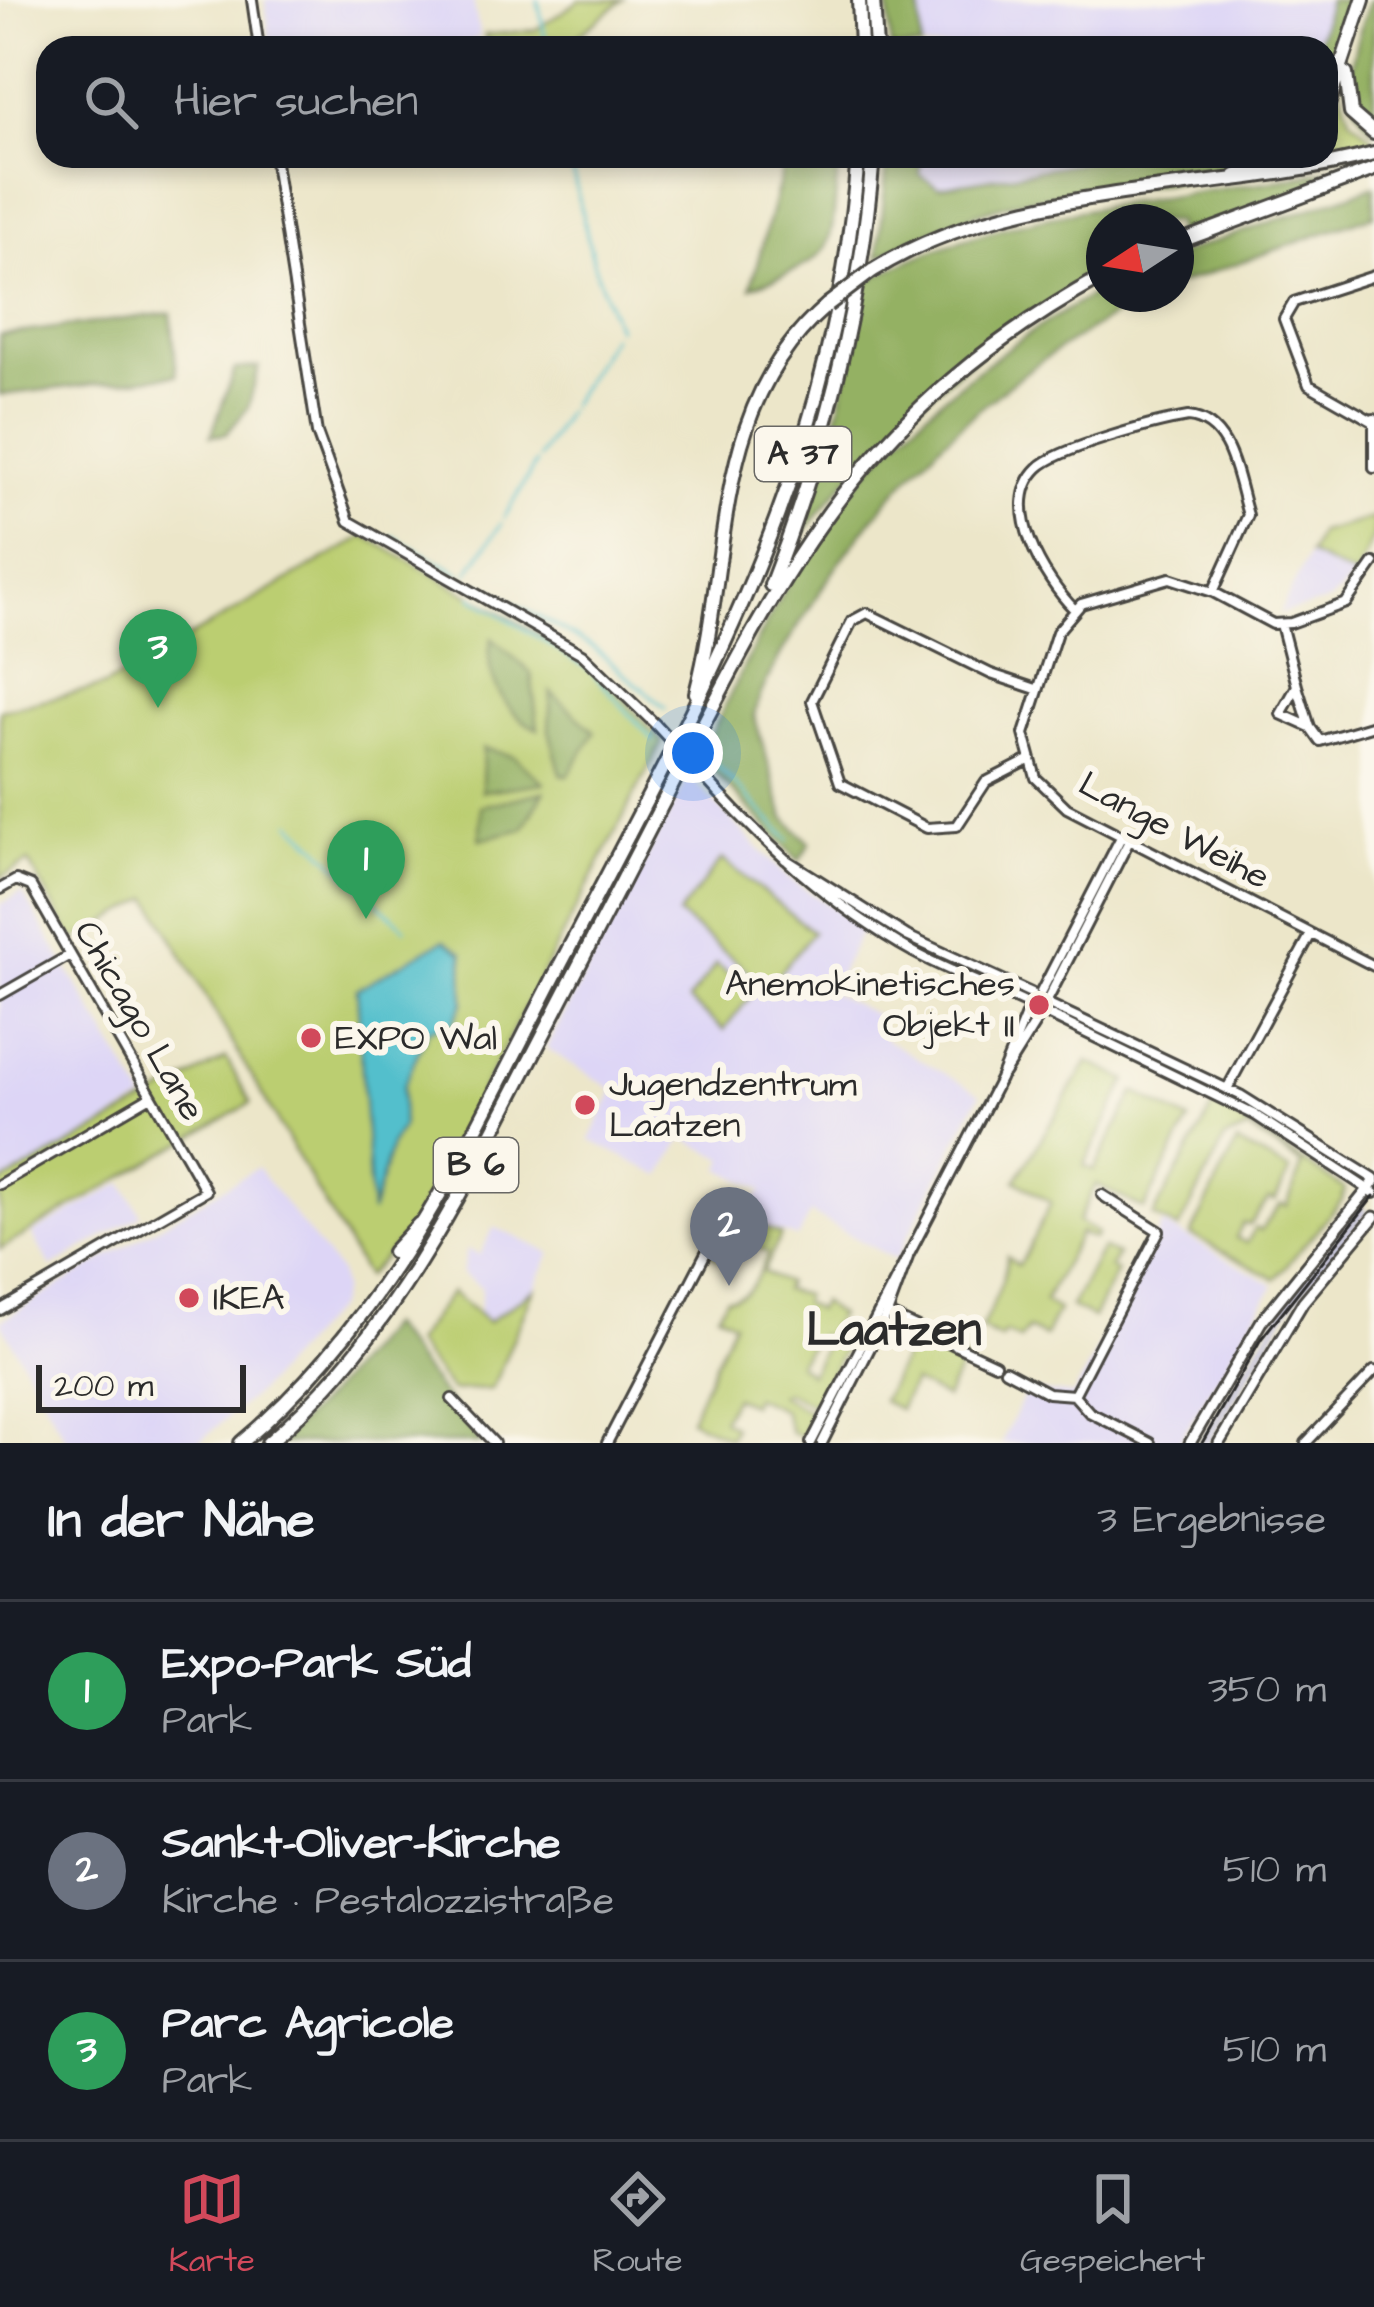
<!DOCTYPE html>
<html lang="de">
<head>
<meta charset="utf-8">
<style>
  body { margin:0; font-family:"Architects Daughter",sans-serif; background:#20242c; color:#f1f3f6 }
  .compass { position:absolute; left:1086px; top:204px; width:108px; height:108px; border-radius:50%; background:#171b24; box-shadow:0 6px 18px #0003; rotate:258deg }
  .scale { position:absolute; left:36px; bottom:30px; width:210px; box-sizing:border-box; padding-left:12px; border:6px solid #2b2b2b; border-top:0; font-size:33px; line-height:42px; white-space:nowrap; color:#2b2b2b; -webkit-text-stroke:9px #fbf7ec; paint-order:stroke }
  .you { position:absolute; left:693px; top:753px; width:42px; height:42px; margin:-30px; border:9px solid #fff; border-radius:50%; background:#1a73e8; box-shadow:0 0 0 18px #1a73e833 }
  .badge { display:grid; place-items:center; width:78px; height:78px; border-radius:50%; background:#d1495b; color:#fff; font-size:39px; font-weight:700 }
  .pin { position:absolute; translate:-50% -99px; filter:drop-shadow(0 3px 6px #0008) }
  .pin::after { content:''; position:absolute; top:63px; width:42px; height:36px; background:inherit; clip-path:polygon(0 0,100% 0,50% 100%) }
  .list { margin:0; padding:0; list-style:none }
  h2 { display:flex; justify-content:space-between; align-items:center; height:156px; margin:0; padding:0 48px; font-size:51px }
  h2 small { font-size:39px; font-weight:400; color:#9ea1a6 }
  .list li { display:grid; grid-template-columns:78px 1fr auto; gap:36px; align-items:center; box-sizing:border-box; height:180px; padding:0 48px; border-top:3px solid #363941 }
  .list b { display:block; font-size:45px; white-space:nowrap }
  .list p { margin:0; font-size:39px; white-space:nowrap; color:#9ea1a6 }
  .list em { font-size:39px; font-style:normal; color:#9ea1a6 }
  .icon { flex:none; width:66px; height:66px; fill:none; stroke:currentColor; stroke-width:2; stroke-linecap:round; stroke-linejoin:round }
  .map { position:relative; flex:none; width:1374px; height:1443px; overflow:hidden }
  .search { position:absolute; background:#171b24; box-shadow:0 6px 18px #0003; left:36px; right:36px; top:36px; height:132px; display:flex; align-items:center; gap:30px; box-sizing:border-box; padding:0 42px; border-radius:36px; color:#9ea1a6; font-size:45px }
  .sheet { height:696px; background:#171b24 }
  nav { display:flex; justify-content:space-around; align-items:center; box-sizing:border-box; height:168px; border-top:3px solid #363941; background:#171b24; font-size:33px; color:#9ea1a6 }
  nav a { display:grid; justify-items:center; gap:6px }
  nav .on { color:#d1495b }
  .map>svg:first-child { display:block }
  .built { fill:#ddd5f6 }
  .industrial { fill:#c2c1dc }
  .green { fill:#bbce71; stroke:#737c4e; stroke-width:3; fill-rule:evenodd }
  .forest { fill:#94b163; stroke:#606e47; stroke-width:3 }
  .water { fill:#53bfcc; stroke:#3f757c; stroke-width:3 }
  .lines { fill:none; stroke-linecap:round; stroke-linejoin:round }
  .stream { stroke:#53bfcc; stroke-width:3 }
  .minor-casing { stroke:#484743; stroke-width:14 }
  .major-casing { stroke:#484743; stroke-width:15 }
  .highway-casing { stroke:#484743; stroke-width:18 }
  .minor { stroke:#fff; stroke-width:8 }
  .major { stroke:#fff; stroke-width:9 }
  .highway { stroke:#fff; stroke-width:12 }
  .tram { stroke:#2b2b2b; stroke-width:3 }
  .minor-bridge-casing { stroke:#484743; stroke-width:14; stroke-linecap:butt }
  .highway-bridge-casing { stroke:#484743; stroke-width:18; stroke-linecap:butt }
  .minor-bridge { stroke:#fff; stroke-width:8 }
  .highway-bridge { stroke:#fff; stroke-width:12 }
  .poi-dot { fill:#d1495b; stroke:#fbf7ec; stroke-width:4.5 }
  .labels { text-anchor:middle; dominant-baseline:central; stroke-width:12; stroke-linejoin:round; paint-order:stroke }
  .shield { fill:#fbf7ec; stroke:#696865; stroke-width:3 }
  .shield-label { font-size:33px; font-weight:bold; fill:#2b2b2b }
  .street-label { font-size:36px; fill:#2b2b2b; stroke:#fbf7ec }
  .poi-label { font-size:36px; fill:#2b2b2b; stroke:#fbf7ec; text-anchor:start }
  .district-label { font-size:48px; font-weight:bold; fill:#2b2b2b; stroke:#fbf7ec }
</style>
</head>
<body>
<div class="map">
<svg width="1374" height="1443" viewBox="0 0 1374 1443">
  <rect width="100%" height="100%" fill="#fbf7ec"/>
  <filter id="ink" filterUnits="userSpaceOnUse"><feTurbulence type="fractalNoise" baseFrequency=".00833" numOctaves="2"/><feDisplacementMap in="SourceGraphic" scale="24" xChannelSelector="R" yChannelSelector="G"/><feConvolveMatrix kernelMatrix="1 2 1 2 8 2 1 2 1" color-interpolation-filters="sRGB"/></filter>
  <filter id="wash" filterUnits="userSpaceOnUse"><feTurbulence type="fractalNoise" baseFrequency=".004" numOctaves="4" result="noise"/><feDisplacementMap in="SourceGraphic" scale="48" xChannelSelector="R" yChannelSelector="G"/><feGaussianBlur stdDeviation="2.7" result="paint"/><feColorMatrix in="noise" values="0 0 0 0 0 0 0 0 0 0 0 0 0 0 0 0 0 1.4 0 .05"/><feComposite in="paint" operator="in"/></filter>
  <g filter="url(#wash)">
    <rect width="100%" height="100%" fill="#ece6c9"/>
    <!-- built -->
    <path class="built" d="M265 0H473L480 37 453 48H271Z
      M917 0H1332L1318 48H917Z
      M917 156H1258L964 201 917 178Z
      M1309 554 1355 577 1330 601 1279 614Z
      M689 777 788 878 863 927 830 992 876 1015 886 1040 980 1094 896 1260 810 1213 797 1238 753 1222 739 1212 763 1191 721 1169 725 1159 683 1138 661 1176 590 1140 614 1090 546 1048Z
      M22 892 145 1100 0 1184V905Z
      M257 1168 339 1272 342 1290 337 1306 258 1392 197 1443H68L0 1321Z
      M123 1183 141 1215 51 1267 32 1234Z
      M1162 1224 1274 1285 1178 1443H1001L1027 1390 1074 1395Z
      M494 1227 551 1253 534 1289 488 1323 478 1315 482 1288 462 1273 467 1249 480 1255Z"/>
    <!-- industrial -->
    <path class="industrial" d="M1362 1206 1368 1211 1284 1317 1209 1443H1199L1289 1296Z"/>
    <!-- green -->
    <path class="green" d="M580 0H623L562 48H487L485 35 535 30Z
      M1341 90 1350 118 1374 139V148L1262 172 1291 156H1326V120Z
      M1374 518V535L1355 577 1309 554 1319 532Z
      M365 536 562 647 615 689 662 742 411 1228 366 1277 150 898 73 941 29 862 0 878V710L104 686ZM460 963 464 1003 428 1030 403 1087 402 1127 392 1142 372 1209 357 989Z
      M722 859 813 932 768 987 678 915Z
      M716 964 753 993 724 1030 688 1001Z
      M226 1058 251 1103 0 1249V1184Z
      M1088 1062 1127 1080 1084 1166 1094 1170 1135 1092 1189 1121 1144 1209 1096 1184 1078 1222 1097 1233 1094 1239 1080 1233 1044 1302 1058 1310 1045 1337 1028 1329 1020 1340 1005 1333 1001 1339 981 1329C993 1305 1006 1278 1007 1256L1018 1265 1023 1259 1051 1203 1016 1180Z
      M1215 1104 1345 1189 1342 1200 1275 1279 1191 1235 1237 1143 1290 1171 1275 1201 1269 1199 1249 1225 1243 1223 1236 1238 1247 1243 1255 1228 1260 1231 1281 1204 1287 1206 1302 1165 1249 1129 1225 1139 1179 1229 1153 1216Z
      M753 1222 781 1235 763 1272 786 1283 783 1290 804 1295 803 1303 816 1310 821 1302 838 1315 825 1337 819 1335 797 1363 810 1374 828 1339 845 1346 815 1406 786 1392 780 1395 810 1412 803 1437 791 1433 783 1410 754 1397 751 1404 734 1397 722 1420 734 1427 729 1438 690 1419 733 1322 718 1313 726 1298C752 1298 757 1277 768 1253L741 1238 733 1241 722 1261 707 1251 717 1252 722 1241 714 1236 738 1226 748 1231Z
      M1102 1248 1117 1255 1110 1268 1117 1271 1093 1318 1071 1307Z
      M534 1289 492 1389 451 1391 414 1343 451 1292 488 1322Z
      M904 1334 965 1358 945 1398 913 1382 899 1409 882 1401 905 1355 885 1345Z"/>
    <!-- forest -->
    <path class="forest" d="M888 0H920L921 48H891Z
      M1329 0H1354L1326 89V48H1316Z
      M1369 0H1374V130C1332 96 1357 44 1369 0Z
      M786 156H839C829 250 845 255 751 287Z
      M888 156H921L920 175 939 187 1118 156H1270C1213 190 1093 185 1025 200 975 211 923 234 878 257Z
      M1374 160V164L1176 238V222H1104V272C979 344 880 428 795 545L840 406 867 281C1024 195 1205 204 1374 160Z
      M1374 186V215L1176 285V255Z
      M1104 288V294H1157C1011 363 893 472 809 609 789 641 763 679 754 715L784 817 810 843 799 861 700 757C735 686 768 612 811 546 881 436 992 351 1104 288Z
      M171 313 177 375 0 395V335Z
      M259 367 248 408 226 434 211 436 235 369Z
      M492 638 531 673 538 729C505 715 481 672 492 638Z
      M551 692 595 732 568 776 561 774 549 730Z
      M483 748 514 756 544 783 482 791Z
      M544 792 523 829 480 839 481 806Z
      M388 1325 481 1443H278L329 1394Z"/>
    <!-- water -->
    <path class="water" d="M444 940 463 953 464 1002 453 1023 428 1030 403 1087 402 1127 392 1142 371 1213 357 989Z"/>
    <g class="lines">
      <!-- stream -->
      <path class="stream" d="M538 0 547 48
        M569 156 594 265 617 328
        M569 407 612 336
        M539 458 566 412
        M504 518 536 463
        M392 536 461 574
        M468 573 501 524
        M479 584 593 647 665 708
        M472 597 590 670 653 740
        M706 754 789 840
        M291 822 405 928"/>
    </g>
  </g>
  <g filter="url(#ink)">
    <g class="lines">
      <defs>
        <path id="minor" d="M252 0 259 48
          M274 156 317 433 349 521 582 654 656 725
          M1374 419V468
          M1372 421 1309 385 1284 319 1294 302 1374 276
          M1374 563 1346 603 1291 623 1273 624 1213 592 1170 578 1081 604 1057 632 1024 734 1036 778 1067 808 1374 966
          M1074 609C1045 580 999 506 1038 468 1058 448 1157 422 1188 417 1232 421 1237 480 1248 515L1213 592
          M1281 624 1297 686 1281 714 1310 727 1297 686
          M1310 727 1320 741 1374 725
          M1027 761 986 782 957 826 927 828 840 783 812 701 852 621 867 613 991 674 1036 689
          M696 768C761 841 829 905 915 953 950 972 989 986 1025 1003
          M785 859 907 936 1031 993
          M0 889 16 880 31 886 206 1191 0 1310
          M1041 992 1121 837
          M0 995 70 955
          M1049 997 1129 841
          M1051 1005 1240 1095 1374 1179
          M1047 1014 1255 1115 1374 1193
          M1004 1073 1039 1017
          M1227 1089 1311 934
          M0 1184 151 1096
          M888 1314 995 1364
          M1005 1370 1048 1393 1074 1395 1089 1412 1150 1443
          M1074 1395 1159 1231 1102 1195
          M452 1399 494 1443
          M607 1443 722 1222
          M811 1443 1000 1079 1027 1012
          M822 1443 887 1314 908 1257
          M1306 1443 1374 1371"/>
        <path id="major" d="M1190 1443 1261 1322 1374 1182
          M1219 1443 1303 1302 1374 1217"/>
        <path id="highway" d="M859 0 861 48
          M873 0 876 48
          M1346 74 1351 113 1374 133
          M1326 111 1363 0
          M1236 176 1284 156
          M1176 243 1374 169
          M872 271C1021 178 1210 197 1374 154
          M771 585C826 445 861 305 873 156
          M696 693C732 557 710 406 827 305
          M393 1252 419 1224
          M241 1443C391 1317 468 1143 556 973 700 696 833 476 858 156
          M268 1443C377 1351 442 1230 507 1105 561 1001 615 896 669 791 787 560 866 407 1104 276"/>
      </defs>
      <!-- minor casing -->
      <use href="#minor" class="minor-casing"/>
      <!-- major casing -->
      <use href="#major" class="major-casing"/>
      <!-- highway casing -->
      <use href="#highway" class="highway-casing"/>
      <!-- minor -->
      <use href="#minor" class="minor"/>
      <!-- major -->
      <use href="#major" class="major"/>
      <!-- highway -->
      <use href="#highway" class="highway"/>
      <!-- tram -->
      <path class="tram" d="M1202 1443 1261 1339 1374 1196"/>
      <defs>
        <path id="minor-bridge" d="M656 725 696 768"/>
        <path id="highway-bridge" d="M827 305 872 271"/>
      </defs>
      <!-- minor-bridge casing -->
      <use href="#minor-bridge" class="minor-bridge-casing"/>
      <!-- highway-bridge casing -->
      <use href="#highway-bridge" class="highway-bridge-casing"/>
      <!-- minor-bridge -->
      <use href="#minor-bridge" class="minor-bridge"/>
      <!-- highway-bridge -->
      <use href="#highway-bridge" class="highway-bridge"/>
    </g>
  </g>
  <!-- markers -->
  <g class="poi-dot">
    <circle cx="1039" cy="1005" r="12"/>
    <circle cx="311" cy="1038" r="12"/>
    <circle cx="585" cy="1105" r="12"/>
    <circle cx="189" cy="1298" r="12"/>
  </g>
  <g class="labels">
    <!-- shield labels -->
    <g class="shield">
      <rect x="755" y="427" width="96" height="54" rx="9"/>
      <rect x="434" y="1138" width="84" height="54" rx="9"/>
    </g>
    <g class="shield-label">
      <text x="803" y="454">A 37</text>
      <text x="476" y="1165">B 6</text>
    </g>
    <!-- street labels -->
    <g class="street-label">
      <text transform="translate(1174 831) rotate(28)">Lange Weihe</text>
      <text transform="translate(139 1021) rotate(60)">Chicago Lane</text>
    </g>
    <!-- poi labels -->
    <g class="poi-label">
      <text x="1015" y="984" text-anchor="end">Anemokinetisches<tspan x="1015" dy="41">Objekt II</tspan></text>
      <text x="335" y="1038">EXPO Wal</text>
      <text x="609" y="1084">Jugendzentrum<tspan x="609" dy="41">Laatzen</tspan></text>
      <text x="213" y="1298">IKEA</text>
    </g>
    <!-- district labels -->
    <g class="district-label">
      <text x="894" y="1331">Laatzen</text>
    </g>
  </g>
</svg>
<svg class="compass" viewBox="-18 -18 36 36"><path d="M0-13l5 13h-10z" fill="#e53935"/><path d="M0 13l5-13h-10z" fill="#9ea1a6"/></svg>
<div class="scale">200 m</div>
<div class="you"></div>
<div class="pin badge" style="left:366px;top:919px;background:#2e9e5b">1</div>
<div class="pin badge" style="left:729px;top:1286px;background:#6b7280">2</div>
<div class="pin badge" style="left:158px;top:708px;background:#2e9e5b">3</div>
<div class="search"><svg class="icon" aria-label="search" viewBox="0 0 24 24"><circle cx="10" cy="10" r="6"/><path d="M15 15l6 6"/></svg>Hier suchen</div>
</div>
<section class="sheet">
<h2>In der Nähe<small>3 Ergebnisse</small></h2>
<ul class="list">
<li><span class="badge" style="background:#2e9e5b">1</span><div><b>Expo-Park Süd</b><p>Park</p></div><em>350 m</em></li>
<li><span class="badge" style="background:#6b7280">2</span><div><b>Sankt-Oliver-Kirche</b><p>Kirche · Pestalozzistraße</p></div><em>510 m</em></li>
<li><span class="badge" style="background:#2e9e5b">3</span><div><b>Parc Agricole</b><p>Park</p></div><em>510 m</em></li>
</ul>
</section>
<nav>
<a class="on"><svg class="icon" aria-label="map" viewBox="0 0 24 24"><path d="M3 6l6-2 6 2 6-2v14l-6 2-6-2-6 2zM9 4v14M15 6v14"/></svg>Karte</a>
<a><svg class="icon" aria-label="directions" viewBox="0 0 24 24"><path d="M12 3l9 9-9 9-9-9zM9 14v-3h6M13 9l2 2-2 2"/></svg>Route</a>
<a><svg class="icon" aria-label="saved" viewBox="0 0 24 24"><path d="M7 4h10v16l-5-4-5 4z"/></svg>Gespeichert</a>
</nav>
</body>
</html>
